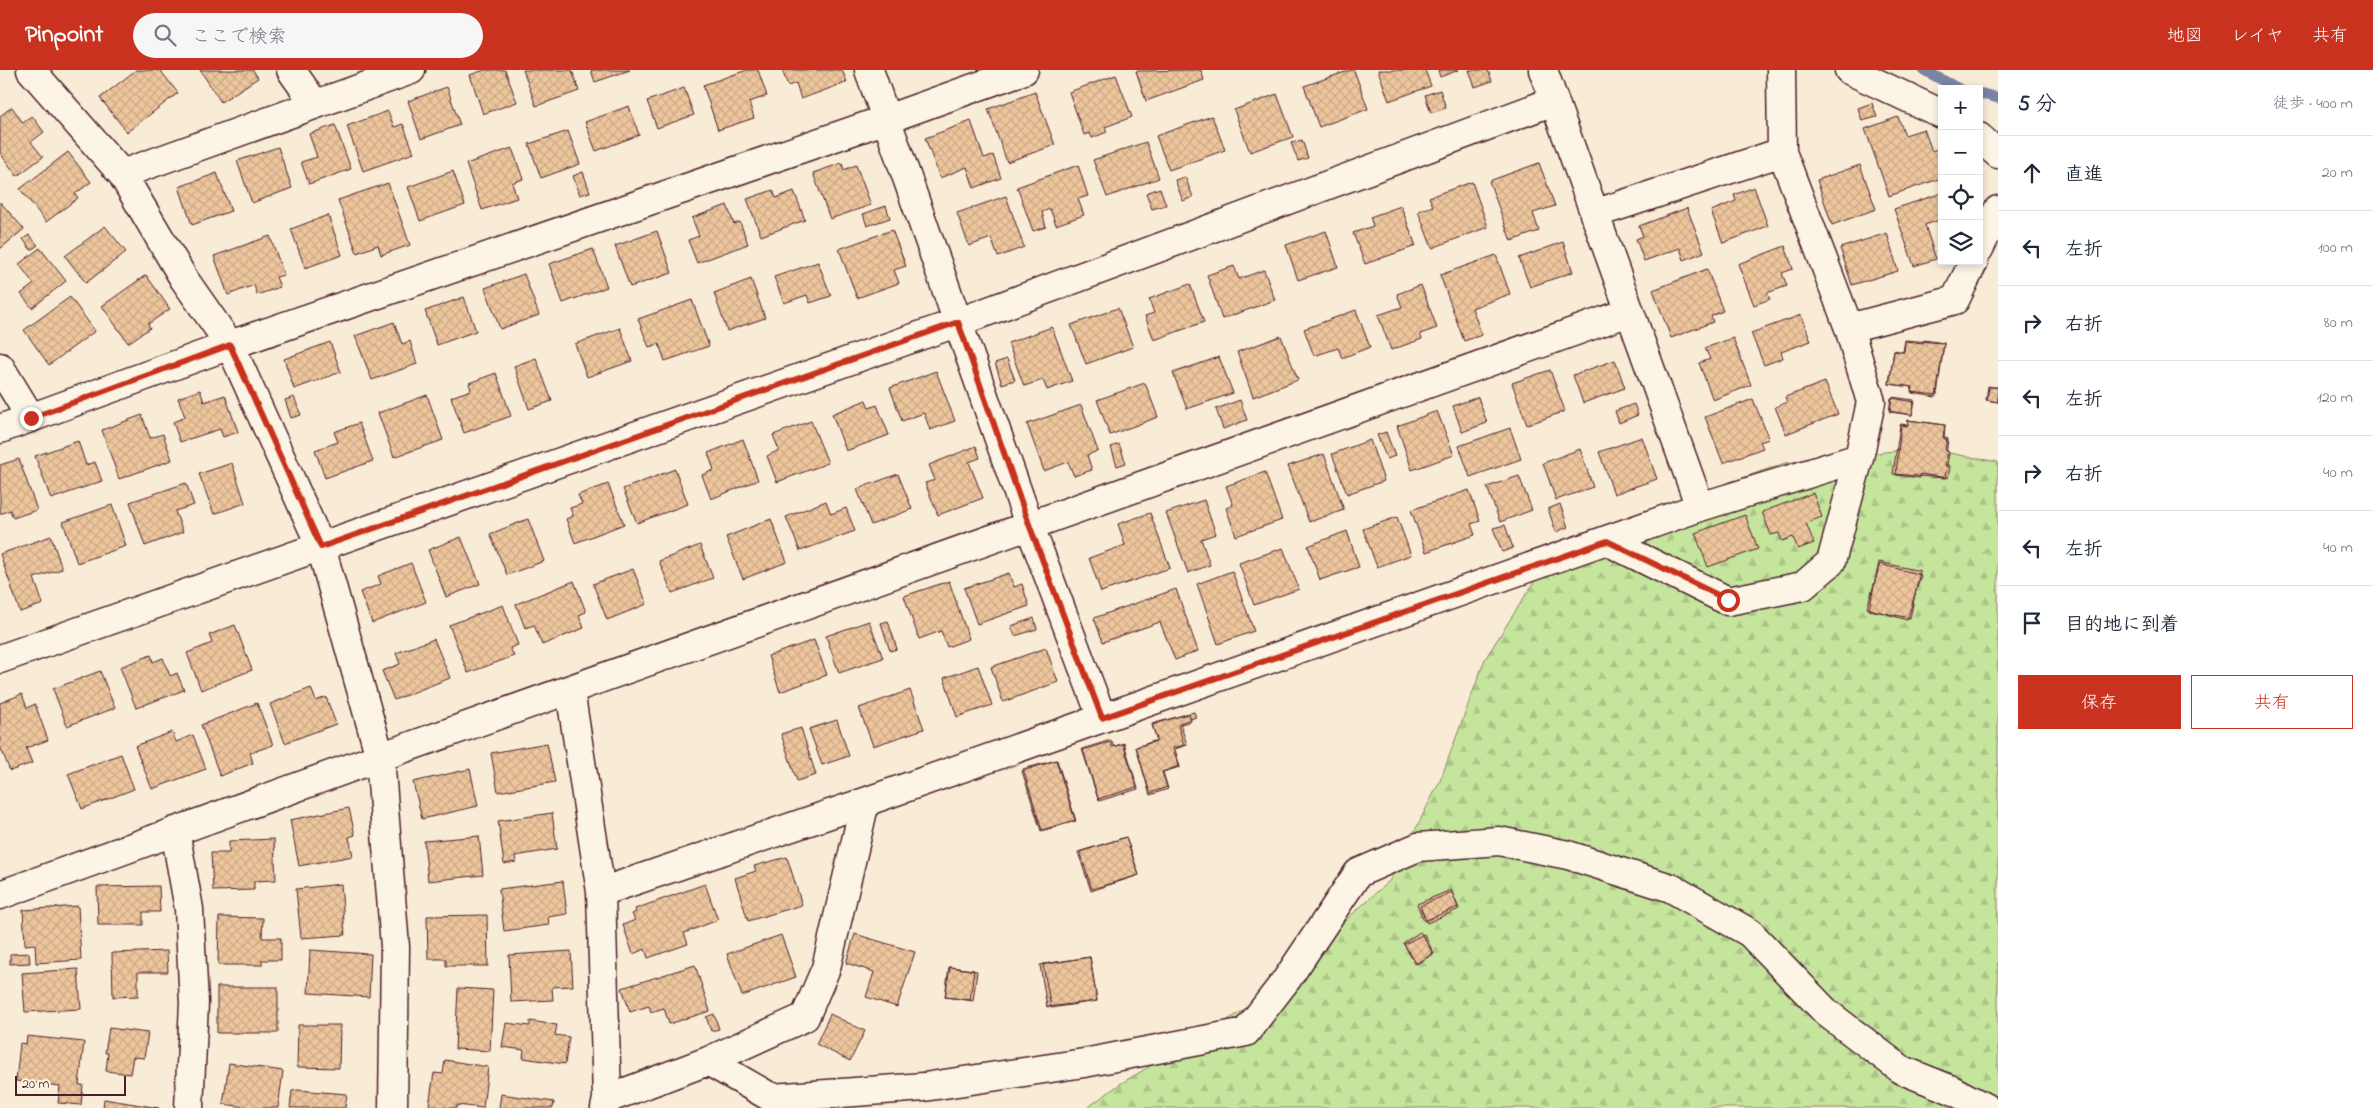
<!DOCTYPE html>
<html lang="ja">
<head>
<meta charset="utf-8">
<style>
  body { margin:0; font-family:"Indie Flower","Klee One",sans-serif; background:#f6f6f7; color:#1f2937 }
  .controls { position:absolute; right:15px; top:15px; display:grid; overflow:hidden; border-radius:0px; box-shadow:0 2px 8px #0003 }
  .controls button { width:45px; height:45px; display:grid; place-items:center; padding:0; border:0; border-bottom:1px solid #e0e1e3; background:#fff; color:#1f2937; font:25px sans-serif }
  .scale { position:absolute; left:15px; bottom:12px; width:111px; box-sizing:border-box; padding-left:5px; border:2px solid #4a1f2b; border-top:0; font-size:14px; line-height:18px; white-space:nowrap; color:#4a1f2b; -webkit-text-stroke:4px #fcf5e5; paint-order:stroke }
  .stop { position:absolute; width:15px; height:15px; margin:-11px; border:4px solid #c8321e; border-radius:50%; background:#fff }
  .stop.end { background:#c8321e; border-color:#fff; box-shadow:0 1px 5px #0008 }
  .list { margin:0; padding:0; list-style:none }
  h2 { display:flex; justify-content:space-between; align-items:center; height:65px; margin:0; padding:0 20px; font-size:21px }
  h2 small { font-size:16px; font-weight:400; color:#747a83 }
  .list li { display:grid; grid-template-columns:32px 1fr auto; gap:15px; align-items:center; box-sizing:border-box; height:75px; padding:0 20px; border-top:1px solid #e0e1e3 }
  .list b { display:block; font-size:19px; white-space:nowrap }
  .list em { font-size:16px; font-style:normal; color:#747a83 }
  .actions { display:flex; gap:10px; padding:15px 20px }
  .actions a { flex:1; padding:11px 0; border:1px solid #c8321e; border-radius:0px; text-align:center; font-size:18px; color:#c8321e }
  .actions .main { background:#c8321e; color:#fff }
  .icon { flex:none; width:28px; height:28px; fill:none; stroke:currentColor; stroke-width:2; stroke-linecap:round; stroke-linejoin:round }
  .map { position:relative; flex:none; width:1998px; height:1038px; overflow:hidden }
  header { display:flex; align-items:center; gap:30px; box-sizing:border-box; height:70px; padding:0 25px; background:#c8321e; color:#fff }
  header strong { font-size:24px }
  nav { display:flex; gap:28px; margin-inline-start:auto; font-size:18px }
  .search { width:350px; height:45px; background:#f6f6f7; display:flex; align-items:center; gap:12px; box-sizing:border-box; padding:0 18px; border-radius:28px; color:#747a83; font-size:19px }
  main { display:flex }
  aside { flex:1; background:#fff }
  .map>svg:first-child { display:block }
  .forest { fill:url(#forest-firs); stroke:#888264 }
  .lines { fill:none; stroke-linecap:round; stroke-linejoin:round }
  .stream { stroke:#7984a4; stroke-width:11 }
  .building { fill:url(#building-cross-hatch); stroke:#4a1f2b }
  .street-casing { stroke:#4a1f2b; stroke-width:31 }
  .secondary-casing { stroke:#4a1f2b; stroke-width:31 }
  .street { stroke:#fcf5e5; stroke-width:28 }
  .secondary { stroke:#fcf5e5; stroke-width:28 }
  .route { stroke:#c8321e; stroke-width:6 }
</style>
</head>
<body>
<header>
<strong>Pinpoint</strong>
<div class="search"><svg class="icon" aria-label="search" viewBox="0 0 24 24"><circle cx="10" cy="10" r="6"/><path d="M15 15l6 6"/></svg>ここで検索</div>
<nav><a>地図</a><a>レイヤ</a><a>共有</a></nav>
</header>
<main>
<div class="map">
<svg width="1998" height="1038" viewBox="0 0 1998 1038">
  <defs>
    <pattern id="forest-firs" width="22" height="20" patternUnits="userSpaceOnUse" patternTransform="scale(1.25)"><rect width="22" height="20" fill="#c5e59d"/><path d="M5 1l3.5 6h-7zM16 11l3.5 6h-7z" fill="#abc487"/></pattern>
    <pattern id="building-cross-hatch" width="8" height="8" patternUnits="userSpaceOnUse" patternTransform="scale(1.25)"><rect width="8" height="8" fill="#edc69d"/><path d="M0 0l8 8M0 8l8-8" fill="none" stroke="#cdaa87"/></pattern>
  </defs>
  <rect width="100%" height="100%" fill="#f9ecd7"/>
  <filter id="ink" filterUnits="userSpaceOnUse"><feTurbulence type="fractalNoise" baseFrequency=".02" numOctaves="2"/><feDisplacementMap in="SourceGraphic" scale="10" xChannelSelector="R" yChannelSelector="G"/><feConvolveMatrix kernelMatrix="1 2 1 2 8 2 1 2 1" color-interpolation-filters="sRGB"/></filter>
  <g filter="url(#ink)">
    <!-- forest -->
    <path class="forest" d="M1921 378 1998 392V1038H1087L1120 1014 1251 936 1390 810 1440 711 1485 589 1555 479 1659 437 1785 393Z"/>
    <g class="lines">
      <!-- stream -->
      <path class="stream" d="M1924 0 1959 19
        M1979 23 1998 28"/>
    </g>
    <!-- building -->
    <path class="building" d="M136 0H160L178 23 127 62 100 28Z
      M200 0H253L258 8 221 32Z
      M484 0H505L517 32 483 44 470 5Z
      M523 0H572L579 21 536 36Z
      M591 0H630L595 12Z
      M747 0H758L767 26 749 32 754 48 718 60 703 15Z
      M782 0H842L847 12 801 29 796 13 788 16Z
      M1201 0 1204 10 1146 31 1136 1Z
      M1351 0H1354L1368 39 1319 57 1304 16Z
      M1378 0H1425L1431 16 1389 31Z
      M1438 0H1459L1440 7Z
      M1469 0H1488L1492 11 1475 17Z
      M1116 5 1132 47 1105 57 1107 62 1092 68 1090 63 1084 65 1069 22Z
      M447 17 460 55 421 69 408 31Z
      M684 18 694 45 657 58 647 31Z
      M1440 20 1446 38 1431 43 1425 25Z
      M1035 22 1055 75 1007 92 988 39Z
      M1277 24 1293 67 1250 82 1234 40Z
      M1872 33 1877 47 1862 51 1858 38Z
      M629 36 639 65 596 81 585 52Z
      M12 37 23 53 32 46 44 62 31 72 43 87 17 106 0 83V46Z
      M388 41 394 57 403 54 414 83 363 101 347 56Z
      M1212 46 1225 80 1169 100 1156 66Z
      M1898 47 1905 65 1924 59 1932 81 1942 77V108L1889 126 1865 59Z
      M971 51 984 88 993 85 1001 108 974 118 967 97 940 108 925 68Z
      M335 55 351 99 309 114 301 92 317 87 309 64Z
      M568 61 580 94 541 108 529 74Z
      M1302 70 1308 88 1298 91 1291 73Z
      M1146 72 1159 108 1107 127 1093 90Z
      M278 77 292 118 252 133 237 91Z
      M512 78 523 109 512 113 517 128 482 140 466 94Z
      M68 82 91 112 75 124 78 128 46 152 20 119Z
      M842 93 844 100 856 95 871 135 830 149 813 103Z
      M1539 93 1555 136 1533 143 1539 161 1511 171 1489 111Z
      M1078 95 1088 126 1078 129 1084 145 1056 155 1050 139 1042 142 1046 157 1033 161 1017 117Z
      M1860 95 1876 139 1832 155 1817 110Z
      M453 101 465 135 420 151 408 117Z
      M583 102 590 122 580 125 573 106Z
      M217 103 231 141 192 155 179 117Z
      M1185 107 1193 127 1183 131 1175 110Z
      M1472 112 1488 157 1432 178 1418 141 1433 136 1429 127Z
      M388 113 410 175 381 185 378 175 357 183 338 130Z
      M1754 117 1768 156 1723 173 1711 141 1736 131 1734 125Z
      M1160 118 1166 135 1152 139 1146 123Z
      M773 120 776 128 794 121 805 150 761 166 747 129Z
      M1942 123V149L1925 155 1936 189 1914 196 1894 139Z
      M1006 126 1024 177 998 187 991 168 969 176 957 143Z
      M0 132 24 159 0 179Z
      M727 135 734 154 740 152 748 174 697 193 688 170 699 166 692 148Z
      M886 136 890 148 867 156 863 144Z
      M1401 136 1416 176 1365 194 1353 163 1373 156 1370 147Z
      M1687 138 1704 182 1684 190 1680 178 1644 191 1636 169 1643 166 1639 156Z
      M328 145 342 185 305 198 291 159Z
      M105 156 126 182 86 213 65 186Z
      M892 160 906 196 894 200 899 213 857 228 839 179Z
      M657 161 672 203 630 217 615 176Z
      M1326 161 1338 197 1298 210 1286 175Z
      M1887 163 1898 201 1852 215 1840 178Z
      M29 165 38 175 31 180 23 169Z
      M270 166 284 205 276 207 280 217 257 225 254 215 228 225 214 186Z
      M1563 172 1573 202 1530 217 1519 188Z
      M1785 176 1793 199 1782 203 1787 216 1767 223 1770 229 1754 235 1738 194Z
      M40 178 66 211 32 238 21 224 34 214 19 194Z
      M593 179 607 217 563 233 549 194Z
      M1496 185 1510 224 1472 238 1482 265 1464 271 1440 205Z
      M818 192 831 226 810 233 807 225 784 233 774 207Z
      M1234 196 1239 209 1264 200 1275 230 1222 249 1207 205Z
      M1707 199 1723 241 1711 246 1713 252 1671 268 1653 220Z
      M524 204 539 245 500 259 485 218Z
      M146 205 170 239 148 254 150 258 128 273 102 236Z
      M751 209 765 248 727 261 714 223Z
      M1190 214 1204 252 1154 270 1145 246 1154 243 1149 229Z
      M1421 215 1437 258 1420 264 1422 269 1391 280 1378 245 1402 237 1397 224Z
      M70 227 95 261 49 295 24 260Z
      M464 227 476 261 437 275 425 241Z
      M692 230 709 276 665 291 659 274 649 277 638 249Z
      M1118 238 1133 277 1086 294 1071 255Z
      M1356 240 1370 277 1342 288 1338 278 1314 286 1304 259Z
      M1801 245 1811 271 1781 282 1783 288 1764 295 1751 263Z
      M394 252 402 274 410 271 417 294 372 310 355 266Z
      M1052 257 1072 311 1047 320 1043 310 1024 316 1008 273Z
      M620 258 632 291 587 307 575 274Z
      M1281 266 1298 310 1253 327 1237 282Z
      M1733 268 1751 315 1713 330 1699 293 1710 289 1705 278Z
      M1905 270 1944 273 1936 327 1912 323 1913 317 1889 314 1894 280 1903 282Z
      M1924 270 1944 273 1937 325 1911 322 1912 317 1889 314 1894 281 1904 282 1905 271 1923 273Z
      M330 272 341 302 294 319 284 289Z
      M1219 287 1233 323 1187 339 1173 303Z
      M536 288 552 331 529 339 514 296Z
      M1007 289 1015 310 1002 314 995 293Z
      M1615 290 1625 318 1583 333 1573 305Z
      M1550 300 1565 341 1527 355 1512 313Z
      M936 301 955 351 930 360 924 343 902 351 890 318Z
      M496 303 511 346 464 363 451 327 471 320 469 313Z
      M1825 312 1838 344 1786 364 1775 337 1787 332 1785 327Z
      M1145 313 1158 347 1110 365 1097 330Z
      M1988 316 1998 318V332L1986 330Z
      M1989 317H1998V332L1987 330Z
      M200 320 204 332 225 325 238 362 223 367 220 359 180 372 173 352 185 347 178 328Z
      M427 325 443 370 394 387 378 343Z
      M294 327 301 345 291 348 285 330Z
      M1478 327 1487 353 1462 362 1453 336Z
      M1892 327 1914 330 1912 345 1890 342Z
      M1891 328 1915 332 1912 345 1889 341Z
      M1753 329 1769 369 1760 372 1763 378 1723 393 1705 347Z
      M866 330 869 338 877 335 889 365 846 381 832 344Z
      M1240 330 1247 350 1223 359 1216 339Z
      M1634 334 1638 345 1619 353 1615 341Z
      M1081 335 1098 381 1087 385 1092 400 1074 406 1068 392 1044 401 1027 354Z
      M1437 341 1454 385 1412 400 1397 356Z
      M142 345 150 368 163 364 172 390 119 409 102 360Z
      M1908 350 1945 355 1944 369H1948L1945 395 1950 396 1948 408 1920 404V408L1896 405 1901 354 1908 355Z
      M1908 350 1945 355 1943 367 1947 368 1945 380 1949 382 1945 408 1893 404 1900 355 1907 356Z
      M811 351 828 393 777 412 767 386 779 380 773 365Z
      M359 353 373 391 325 408 315 380 338 372 334 362Z
      M1510 358 1521 389 1470 407 1459 376Z
      M1386 362 1395 386 1387 389 1377 365Z
      M1642 367 1657 409 1614 424 1599 382Z
      M743 369 758 410 711 429 702 405 714 400 708 383Z
      M1370 370 1384 411 1347 424 1332 384Z
      M78 371 86 395 95 392 102 411 51 429 35 386Z
      M1119 374 1126 393 1117 396 1111 377Z
      M976 376 980 388 969 392 983 428 938 445 925 413 935 410 929 395Z
      M1580 379 1593 417 1556 430 1543 393Z
      M1324 384 1344 440 1309 452 1288 396Z
      M19 389 37 440 13 448 10 440 0 444V395Z
      M232 393 245 433 214 444 199 404Z
      M675 399 688 434 637 453 623 419Z
      M1265 402 1282 450 1236 466 1226 438 1233 435 1226 416Z
      M898 404 912 439 871 455 857 419Z
      M1519 406 1532 440 1500 452 1487 417Z
      M186 413 194 435 175 441 183 462 145 476 130 432Z
      M608 414 624 454 575 473 566 449 573 446 570 438 582 434 578 425Z
      M1469 420 1480 451 1471 454 1475 465 1426 482 1411 440Z
      M1813 423 1822 447 1806 453 1814 473 1798 479 1793 467 1782 471 1779 463 1771 465 1762 442Z
      M1204 430 1216 464 1201 469 1210 495 1188 503 1166 443Z
      M826 431 831 444 846 438 855 461 800 481 786 447Z
      M1560 434 1568 457 1556 462 1548 439Z
      M112 435 126 476 77 493 63 452Z
      M1150 443 1170 498 1101 522 1089 488 1125 475 1118 454Z
      M1745 445 1758 479 1708 497 1695 463Z
      M1397 447 1411 485 1377 497 1363 459Z
      M528 449 544 491 507 505 490 464Z
      M771 449 787 492 743 509 726 467Z
      M1505 455 1513 478 1502 482 1493 458Z
      M1347 461 1359 497 1320 510 1308 476Z
      M51 466 62 499 34 508 43 534 20 542 0 484Z
      M461 467 480 514 446 527 428 480Z
      M700 475 713 508 672 523 659 491Z
      M1283 478 1299 519 1254 535 1239 493Z
      M1879 492 1920 501 1910 548 1869 540Z
      M411 493 426 532 372 553 360 522 381 514 378 506Z
      M1880 494 1921 505 1907 550 1867 538Z
      M633 499 647 534 607 550 593 514Z
      M1232 501 1254 561 1218 574 1197 514Z
      M1009 503 1014 517 1022 514 1029 536 977 554 964 518Z
      M574 511 586 542 579 545 584 558 542 575 534 555 525 558 516 534Z
      M949 511 969 569 947 577 941 561 919 569 904 526Z
      M1176 519 1198 581 1175 590 1160 552 1103 572 1094 548Z
      M503 535 518 575 510 578 514 586 468 603 449 555Z
      M1034 548 1037 559 1015 566 1011 556Z
      M869 551 883 588 839 603 826 566Z
      M888 551 897 579 890 581 881 553Z
      M235 555 252 600 201 620 187 583 212 573 209 565Z
      M434 569 450 608 394 630 382 601 400 594 396 583Z
      M814 570 827 605 780 622 768 586Z
      M1046 578 1058 612 1003 632 991 597Z
      M151 585 153 592 163 588 170 606 177 603 184 620 136 638 120 597Z
      M978 596 992 635 957 647 944 608Z
      M100 601 115 638 67 656 53 619Z
      M311 618 316 631 326 627 336 654 285 673 270 634Z
      M910 620 924 659 873 676 859 638Z
      M22 624 27 638 35 634 48 670 26 678 32 693 10 701 0 676V633Z
      M257 633 273 675 250 683 253 693 220 706 201 655Z
      M1194 642 1196 647 1180 653 1187 675 1175 679 1180 697 1163 702 1168 719 1150 725 1136 677 1157 671 1152 654Z
      M1189 643 1191 651 1178 655 1184 675 1173 678 1179 696 1162 702 1167 717 1150 723 1136 677 1157 670 1152 655Z
      M837 650 849 686 822 695 809 659Z
      M801 658 816 705 797 711 781 664Z
      M172 662 176 672 193 665 206 699 152 719 135 676Z
      M1111 670 1114 677 1123 674 1137 717 1098 729 1082 679Z
      M1110 672 1112 677 1124 673 1138 719 1099 731 1083 680Z
      M547 673 555 712 498 722 491 683Z
      M121 684 134 719 82 739 68 704Z
      M1056 690 1075 750 1042 760 1023 699Z
      M1057 690 1076 751 1041 761 1022 701Z
      M470 699 478 736 422 749 413 712Z
      M349 738 355 765 349 767 353 786 299 796 290 750Z
      M552 743 557 779 515 786 516 792 504 794 498 751Z
      M479 766 483 805 428 811 424 771Z
      M1126 767 1139 805 1092 819 1080 782Z
      M1126 767 1139 805 1091 821 1078 782Z
      M274 769 276 810 254 811V820L213 821 211 783H229V771Z
      M787 787 802 835 748 851 735 808 756 801 754 796Z
      M563 811 567 844 548 847 549 855 504 861 499 819Z
      M341 814 345 865 301 868 296 819Z
      M705 814 718 850 684 863 688 874 648 888 645 879 633 884 623 855 635 850 632 844 636 842 635 839Z
      M159 816 160 842H143V855H98L97 817Z
      M1451 820 1458 837 1424 851 1417 834Z
      M1452 822 1459 839 1427 853 1420 836Z
      M78 836 81 890 36 893 35 874 25 875 23 840Z
      M487 845 488 896H446V889H428L427 846Z
      M219 847 263 848 262 868H281V890H262V895H218Z
      M1420 862 1433 883 1417 894 1403 873Z
      M855 864 915 882 897 937 866 927 874 902 846 893Z
      M1424 864 1434 884 1415 894 1404 874Z
      M781 865 796 907 742 926 727 884Z
      M310 880 371 884 369 927 308 923Z
      M167 881 168 902H138V926L113 927 112 883Z
      M571 881 573 916 552 917 553 930 511 932 509 885Z
      M29 883 30 893 10 894V884Z
      M1090 887 1097 931 1047 937 1040 895Z
      M1090 887 1097 931 1051 938 1043 894Z
      M695 895 710 941 669 954 664 938 651 942 649 936 630 942 622 918Z
      M949 897 974 900 970 930 945 927Z
      M950 897 977 901 973 931 945 927Z
      M78 899 81 939 25 942 22 903Z
      M217 917H278V963H217Z
      M458 918 493 920 490 981 455 979Z
      M714 944 719 959 711 961 706 947Z
      M830 944 865 961 850 991 816 974Z
      M530 951 557 955 555 965 569 967 565 994 523 988 524 980 502 977 506 953 530 956Z
      M298 955H340L339 998 297 997Z
      M109 958 148 963 144 988 133 987 130 1004 106 1001 108 983H105Z
      M27 966 84 972 79 1015H83L81 1035 58 1033 60 1016 16 1011 20 973 26 974Z
      M445 990 488 997 483 1038 457 1035V1038H446L429 1035 434 1003 443 1004Z
      M229 993 283 1001 278 1038H253L223 1034Z
      M298 1020 347 1024 345 1038H290L292 1021Z
      M501 1024 554 1032 553 1038H499Z
      M104 1029 159 1038H103Z"/>
    <g class="lines">
      <defs>
        <path id="street" d="M31 0 122 104 184 209 230 275 321 477 380 687 395 877 393 1038
          M291 0 315 34
          M869 0 1030 457 1102 648
          M1543 0 1700 437
          M1781 0 1782 82
          M1849 0 1942 44
          M1979 67 1998 84
          M122 104 411 0
          M1594 144 1782 82 1849 258 1871 332 1859 388 1831 492 1803 516 1728 531 1607 471
          M1979 179 1998 140
          M1849 258 1955 230 1974 191
          M0 297 31 348
          M0 359 230 275 887 49 1024 0
          M570 620 601 822 607 1029 605 1038
          M175 761 189 839 194 933 189 1038
          M601 822 865 732 1700 437 1859 388
          M0 825 380 687 1629 242
          M708 991 772 1028 924 1017 1084 993 1246 962 1287 909 1358 803 1418 777 1499 771 1568 785 1671 818 1750 863 1827 943 1902 1000 1952 1020 1986 1038
          M607 1029 708 991 805 947 826 898 865 732"/>
        <path id="secondary" d="M0 589 959 252 1554 31"/>
      </defs>
      <!-- street casing -->
      <use href="#street" class="street-casing"/>
      <!-- secondary casing -->
      <use href="#secondary" class="secondary-casing"/>
      <!-- street -->
      <use href="#street" class="street"/>
      <!-- secondary -->
      <use href="#secondary" class="secondary"/>
    </g>
  </g>
  <g class="lines" filter="url(#ink)">
    <!-- route -->
    <path class="route" d="M31 348 230 275 321 477 958 252 1030 457 1102 648 1607 471 1728 530"/>
  </g>
</svg>
<div class="controls">
<button>+</button>
<button>−</button>
<button><svg class="icon" aria-label="locate" viewBox="0 0 24 24"><circle cx="12" cy="12" r="6"/><path d="M12 2v4M12 18v4M2 12h4M18 12h4"/></svg></button>
<button><svg class="icon" aria-label="layers" viewBox="0 0 24 24"><path d="M12 4l9 5-9 5-9-5zM3 14l9 5 9-5"/></svg></button>
</div>
<div class="scale">20 m</div>
<div class="stop" style="left:1728px;top:530px"></div>
<div class="stop end" style="left:31px;top:348px"></div>
</div>
<aside>
<h2>5 分<small>徒歩 · 400 m</small></h2>
<ul class="list">
<li><svg class="icon" aria-label="ahead" viewBox="0 0 24 24"><path d="M12 20V5M6 11l6-6 6 6"/></svg><div><b>直進</b></div><em>20 m</em></li>
<li><svg class="icon" aria-label="left" viewBox="0 0 24 24"><path d="M17 20v-9H6M10 6l-5 5 5 5"/></svg><div><b>左折</b></div><em>100 m</em></li>
<li><svg class="icon" aria-label="right" viewBox="0 0 24 24"><path d="M7 20v-9h11M14 6l5 5-5 5"/></svg><div><b>右折</b></div><em>80 m</em></li>
<li><svg class="icon" aria-label="left" viewBox="0 0 24 24"><path d="M17 20v-9H6M10 6l-5 5 5 5"/></svg><div><b>左折</b></div><em>120 m</em></li>
<li><svg class="icon" aria-label="right" viewBox="0 0 24 24"><path d="M7 20v-9h11M14 6l5 5-5 5"/></svg><div><b>右折</b></div><em>40 m</em></li>
<li><svg class="icon" aria-label="left" viewBox="0 0 24 24"><path d="M17 20v-9H6M10 6l-5 5 5 5"/></svg><div><b>左折</b></div><em>40 m</em></li>
<li><svg class="icon" aria-label="arrive" viewBox="0 0 24 24"><path d="M6 21V4h12l-3 4 3 4H6"/></svg><div><b>目的地に到着</b></div></li>
</ul>
<div class="actions"><a class="main">保存</a><a>共有</a></div>
</aside>
</main>
</body>
</html>
